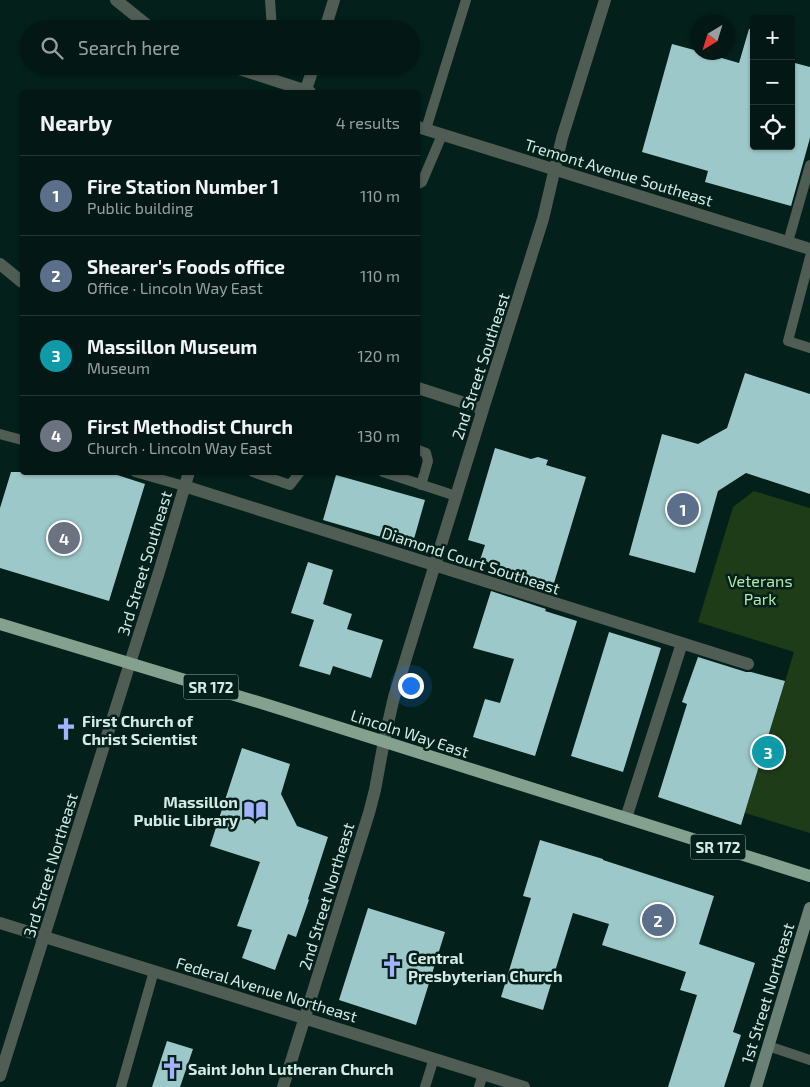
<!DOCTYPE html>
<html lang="en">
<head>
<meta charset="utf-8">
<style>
  body { margin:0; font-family:"Exo 2",sans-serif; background:#0d211d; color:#f1f3f6 }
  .controls { position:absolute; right:15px; top:15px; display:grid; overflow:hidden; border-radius:5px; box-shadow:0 1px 4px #0004 }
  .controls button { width:45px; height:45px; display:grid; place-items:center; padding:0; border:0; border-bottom:1px solid #243734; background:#031814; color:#f1f3f6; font:25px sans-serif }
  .compass { position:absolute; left:690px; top:15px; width:45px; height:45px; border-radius:50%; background:#031814; box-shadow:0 1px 4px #0004; rotate:218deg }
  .you { position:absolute; left:410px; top:685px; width:18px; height:18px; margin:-12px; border:4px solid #fff; border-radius:50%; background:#1a73e8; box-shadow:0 0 0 8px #1a73e833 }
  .badge { display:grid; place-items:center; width:32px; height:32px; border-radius:50%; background:#2563eb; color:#fff; font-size:16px; font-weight:700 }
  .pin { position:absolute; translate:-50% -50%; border:2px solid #fff; box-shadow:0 1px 5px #0006 }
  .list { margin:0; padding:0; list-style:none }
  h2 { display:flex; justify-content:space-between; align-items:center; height:65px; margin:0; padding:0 20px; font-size:21px }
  h2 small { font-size:16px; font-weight:400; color:#97a0a0 }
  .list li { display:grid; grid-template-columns:32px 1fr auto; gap:15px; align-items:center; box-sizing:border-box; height:80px; padding:0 20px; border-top:1px solid #243734 }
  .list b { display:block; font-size:19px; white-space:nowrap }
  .list p { margin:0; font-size:16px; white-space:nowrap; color:#97a0a0 }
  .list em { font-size:16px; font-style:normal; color:#97a0a0 }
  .icon { flex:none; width:28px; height:28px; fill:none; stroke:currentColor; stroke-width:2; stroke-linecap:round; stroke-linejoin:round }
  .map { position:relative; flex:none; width:810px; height:1087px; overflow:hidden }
  .search { position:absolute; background:#031814; box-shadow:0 1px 4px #0004; left:20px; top:20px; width:400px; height:55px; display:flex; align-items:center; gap:12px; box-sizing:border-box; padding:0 18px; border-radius:28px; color:#97a0a0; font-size:19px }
  .panel { position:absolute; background:#031814; box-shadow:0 1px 4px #0004; left:20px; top:90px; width:400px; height:385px; border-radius:5px }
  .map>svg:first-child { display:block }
  .green { fill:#1f3c18 }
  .building { fill:#9dc8c9 }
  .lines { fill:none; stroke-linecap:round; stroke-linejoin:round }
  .service { stroke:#505d55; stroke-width:10 }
  .minor { stroke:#505d55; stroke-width:12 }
  .tertiary { stroke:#505d55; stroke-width:12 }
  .secondary { stroke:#6d8276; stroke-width:12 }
  .primary { stroke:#84a08f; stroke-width:12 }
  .labels { text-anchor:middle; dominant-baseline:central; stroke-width:5; stroke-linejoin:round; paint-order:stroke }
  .shield { fill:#04201b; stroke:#97ada8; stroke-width:1 }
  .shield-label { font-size:15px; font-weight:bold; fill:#d6eae5 }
  .street-label { font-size:16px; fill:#d6eae5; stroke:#04201b }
  .park-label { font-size:16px; fill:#b5e9a9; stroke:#04201b }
  .poi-label { font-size:16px; font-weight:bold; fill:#d6eae5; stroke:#04201b; text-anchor:start }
</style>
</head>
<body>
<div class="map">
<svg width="810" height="1087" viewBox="0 0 810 1087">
  <rect width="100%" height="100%" fill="#04201b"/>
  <!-- green -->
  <path class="green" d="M754 491 810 508V833L745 813 794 652 698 622 733 507Z"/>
  <!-- building -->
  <path class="building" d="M749 29H754V146H791V62L810 67V138L791 206 705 182 708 171 642 152 672 44 698 51V52H701L739 63Z
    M745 373 810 394V494L746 473 718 491 695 573 629 555 662 434 698 444 727 428Z
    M495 448 531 459 538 457 548 460 546 465 586 477 551 593 496 576 499 566 480 560 485 545 468 540Z
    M11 472H108L145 484 109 601 0 568V508Z
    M336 475 425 500 412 546 323 520Z
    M308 562 333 570 323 604 352 614 347 629 383 640 371 678 333 666 330 675 299 666 314 620 291 613Z
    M491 591 546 609 545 611 577 621 535 756 473 737 485 699 500 703 514 659 473 648Z
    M609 632 661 648 623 772 571 756Z
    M698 657 746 672H751L785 681 741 825 658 797 687 704 682 702Z
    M242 748 290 764 281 794 297 826 328 837 308 899 309 900 296 937 288 934 275 970 242 958 252 930 237 926 260 862 210 846Z
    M540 840 603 859V860L714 896 699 944 755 963 733 1032 741 1035 724 1087H668L697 995 680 990 686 972 602 945 609 924 573 913 543 1010 501 997 531 898 523 896Z
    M368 908 445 932 416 1025 339 1000Z
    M167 1041 193 1049 180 1087H152Z"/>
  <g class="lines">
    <!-- service -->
    <path class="service" d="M270 0 272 29
      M267 78 270 66
      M426 129 466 0
      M418 184 422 182 442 135
      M788 242 810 165
      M810 257 788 341 810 348
      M0 434 22 440
      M418 450 426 453 428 461 421 485
      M135 472 184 486
      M253 472 290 485 300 472
      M383 472 456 496
      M768 1046 810 1060
      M121 1087 154 971
      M425 1087 434 1058
      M479 1087 483 1074"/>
    <!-- minor -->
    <path class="minor" d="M0 264 22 282
      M418 388 483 409
      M184 486 748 664
      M626 818 682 643
      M0 923 524 1087
      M0 1076 130 663
      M283 1087 369 813 375 790 384 741 394 697 483 409 543 219 562 138 605 0"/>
    <!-- tertiary -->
    <path class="tertiary" d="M116 0 152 29
      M325 29 334 0
      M230 66 310 92
      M305 92 314 66
      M418 127 810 249
      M130 663 159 572 189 472"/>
    <!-- secondary -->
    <path class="secondary" d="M756 1087 810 908"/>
    <!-- primary -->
    <path class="primary" d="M0 624 271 706 810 876"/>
  </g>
  <!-- icons -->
  <defs>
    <symbol id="church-bare" viewBox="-9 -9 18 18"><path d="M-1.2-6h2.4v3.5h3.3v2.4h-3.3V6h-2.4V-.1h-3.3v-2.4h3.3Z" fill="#a3b2fd" stroke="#04201b" stroke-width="2.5" paint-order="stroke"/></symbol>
    <symbol id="library-bare" viewBox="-9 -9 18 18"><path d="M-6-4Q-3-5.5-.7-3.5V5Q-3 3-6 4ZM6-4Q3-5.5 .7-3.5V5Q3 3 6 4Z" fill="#a3b2fd" stroke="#04201b" stroke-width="2.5" paint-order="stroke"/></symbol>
  </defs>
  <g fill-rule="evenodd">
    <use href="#church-bare" x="50" y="713" width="32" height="32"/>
    <use href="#library-bare" x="239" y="794" width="32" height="32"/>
    <use href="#church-bare" x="376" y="950" width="32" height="32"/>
    <use href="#church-bare" x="156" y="1052" width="32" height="32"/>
  </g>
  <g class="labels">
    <!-- shield labels -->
    <g class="shield">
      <rect x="183.5" y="674.5" width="55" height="25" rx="4"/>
      <rect x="690.5" y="834.5" width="55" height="25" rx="4"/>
    </g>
    <g class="shield-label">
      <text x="211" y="687">SR 172</text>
      <text x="718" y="847">SR 172</text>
    </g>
    <!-- street labels -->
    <g class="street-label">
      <text transform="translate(619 172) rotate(17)">Tremont Avenue Southeast</text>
      <text transform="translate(480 366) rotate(-72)">2nd Street Southeast</text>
      <text transform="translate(471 560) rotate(18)">Diamond Court Southeast</text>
      <text transform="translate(144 563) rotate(-73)">3rd Street Southeast</text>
      <text transform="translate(410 733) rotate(18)">Lincoln Way East</text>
      <text transform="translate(50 865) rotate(-73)">3rd Street Northeast</text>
      <text transform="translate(326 896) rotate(-73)">2nd Street Northeast</text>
      <text transform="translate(267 989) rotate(17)">Federal Avenue Northeast</text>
      <text transform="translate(767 993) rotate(-73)">1st Street Northeast</text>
    </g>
    <!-- park labels -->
    <g class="park-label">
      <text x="760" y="580">Veterans<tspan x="760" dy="18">Park</tspan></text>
    </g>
    <!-- poi labels -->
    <g class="poi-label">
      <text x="82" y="720">First Church of<tspan x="82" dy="18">Christ Scientist</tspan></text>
      <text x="238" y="801" text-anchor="end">Massillon<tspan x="238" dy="18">Public Library</tspan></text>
      <text x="408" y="957">Central<tspan x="408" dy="18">Presbyterian Church</tspan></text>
      <text x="188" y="1068">Saint John Lutheran Church</text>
    </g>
  </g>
</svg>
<div class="controls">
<button>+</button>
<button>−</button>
<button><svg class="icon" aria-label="locate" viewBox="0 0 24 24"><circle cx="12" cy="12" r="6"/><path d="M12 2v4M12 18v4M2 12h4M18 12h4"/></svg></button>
</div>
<svg class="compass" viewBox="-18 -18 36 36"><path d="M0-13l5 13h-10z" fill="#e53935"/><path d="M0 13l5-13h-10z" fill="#97a0a0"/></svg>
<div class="you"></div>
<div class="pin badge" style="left:683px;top:509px;background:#5c6f8a">1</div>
<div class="pin badge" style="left:658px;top:920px;background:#5c6f8a">2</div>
<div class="pin badge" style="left:768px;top:752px;background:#0f9aa8">3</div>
<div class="pin badge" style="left:64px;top:538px;background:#6b7280">4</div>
<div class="search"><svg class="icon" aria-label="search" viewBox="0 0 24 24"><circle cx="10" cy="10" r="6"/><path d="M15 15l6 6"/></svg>Search here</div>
<section class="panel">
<h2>Nearby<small>4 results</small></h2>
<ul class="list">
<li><span class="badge" style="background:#5c6f8a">1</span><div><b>Fire Station Number 1</b><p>Public building</p></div><em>110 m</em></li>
<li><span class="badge" style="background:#5c6f8a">2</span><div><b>Shearer's Foods office</b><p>Office · Lincoln Way East</p></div><em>110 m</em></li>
<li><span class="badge" style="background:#0f9aa8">3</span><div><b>Massillon Museum</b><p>Museum</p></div><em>120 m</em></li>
<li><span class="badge" style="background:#6b7280">4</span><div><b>First Methodist Church</b><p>Church · Lincoln Way East</p></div><em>130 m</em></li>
</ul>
</section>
</div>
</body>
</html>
